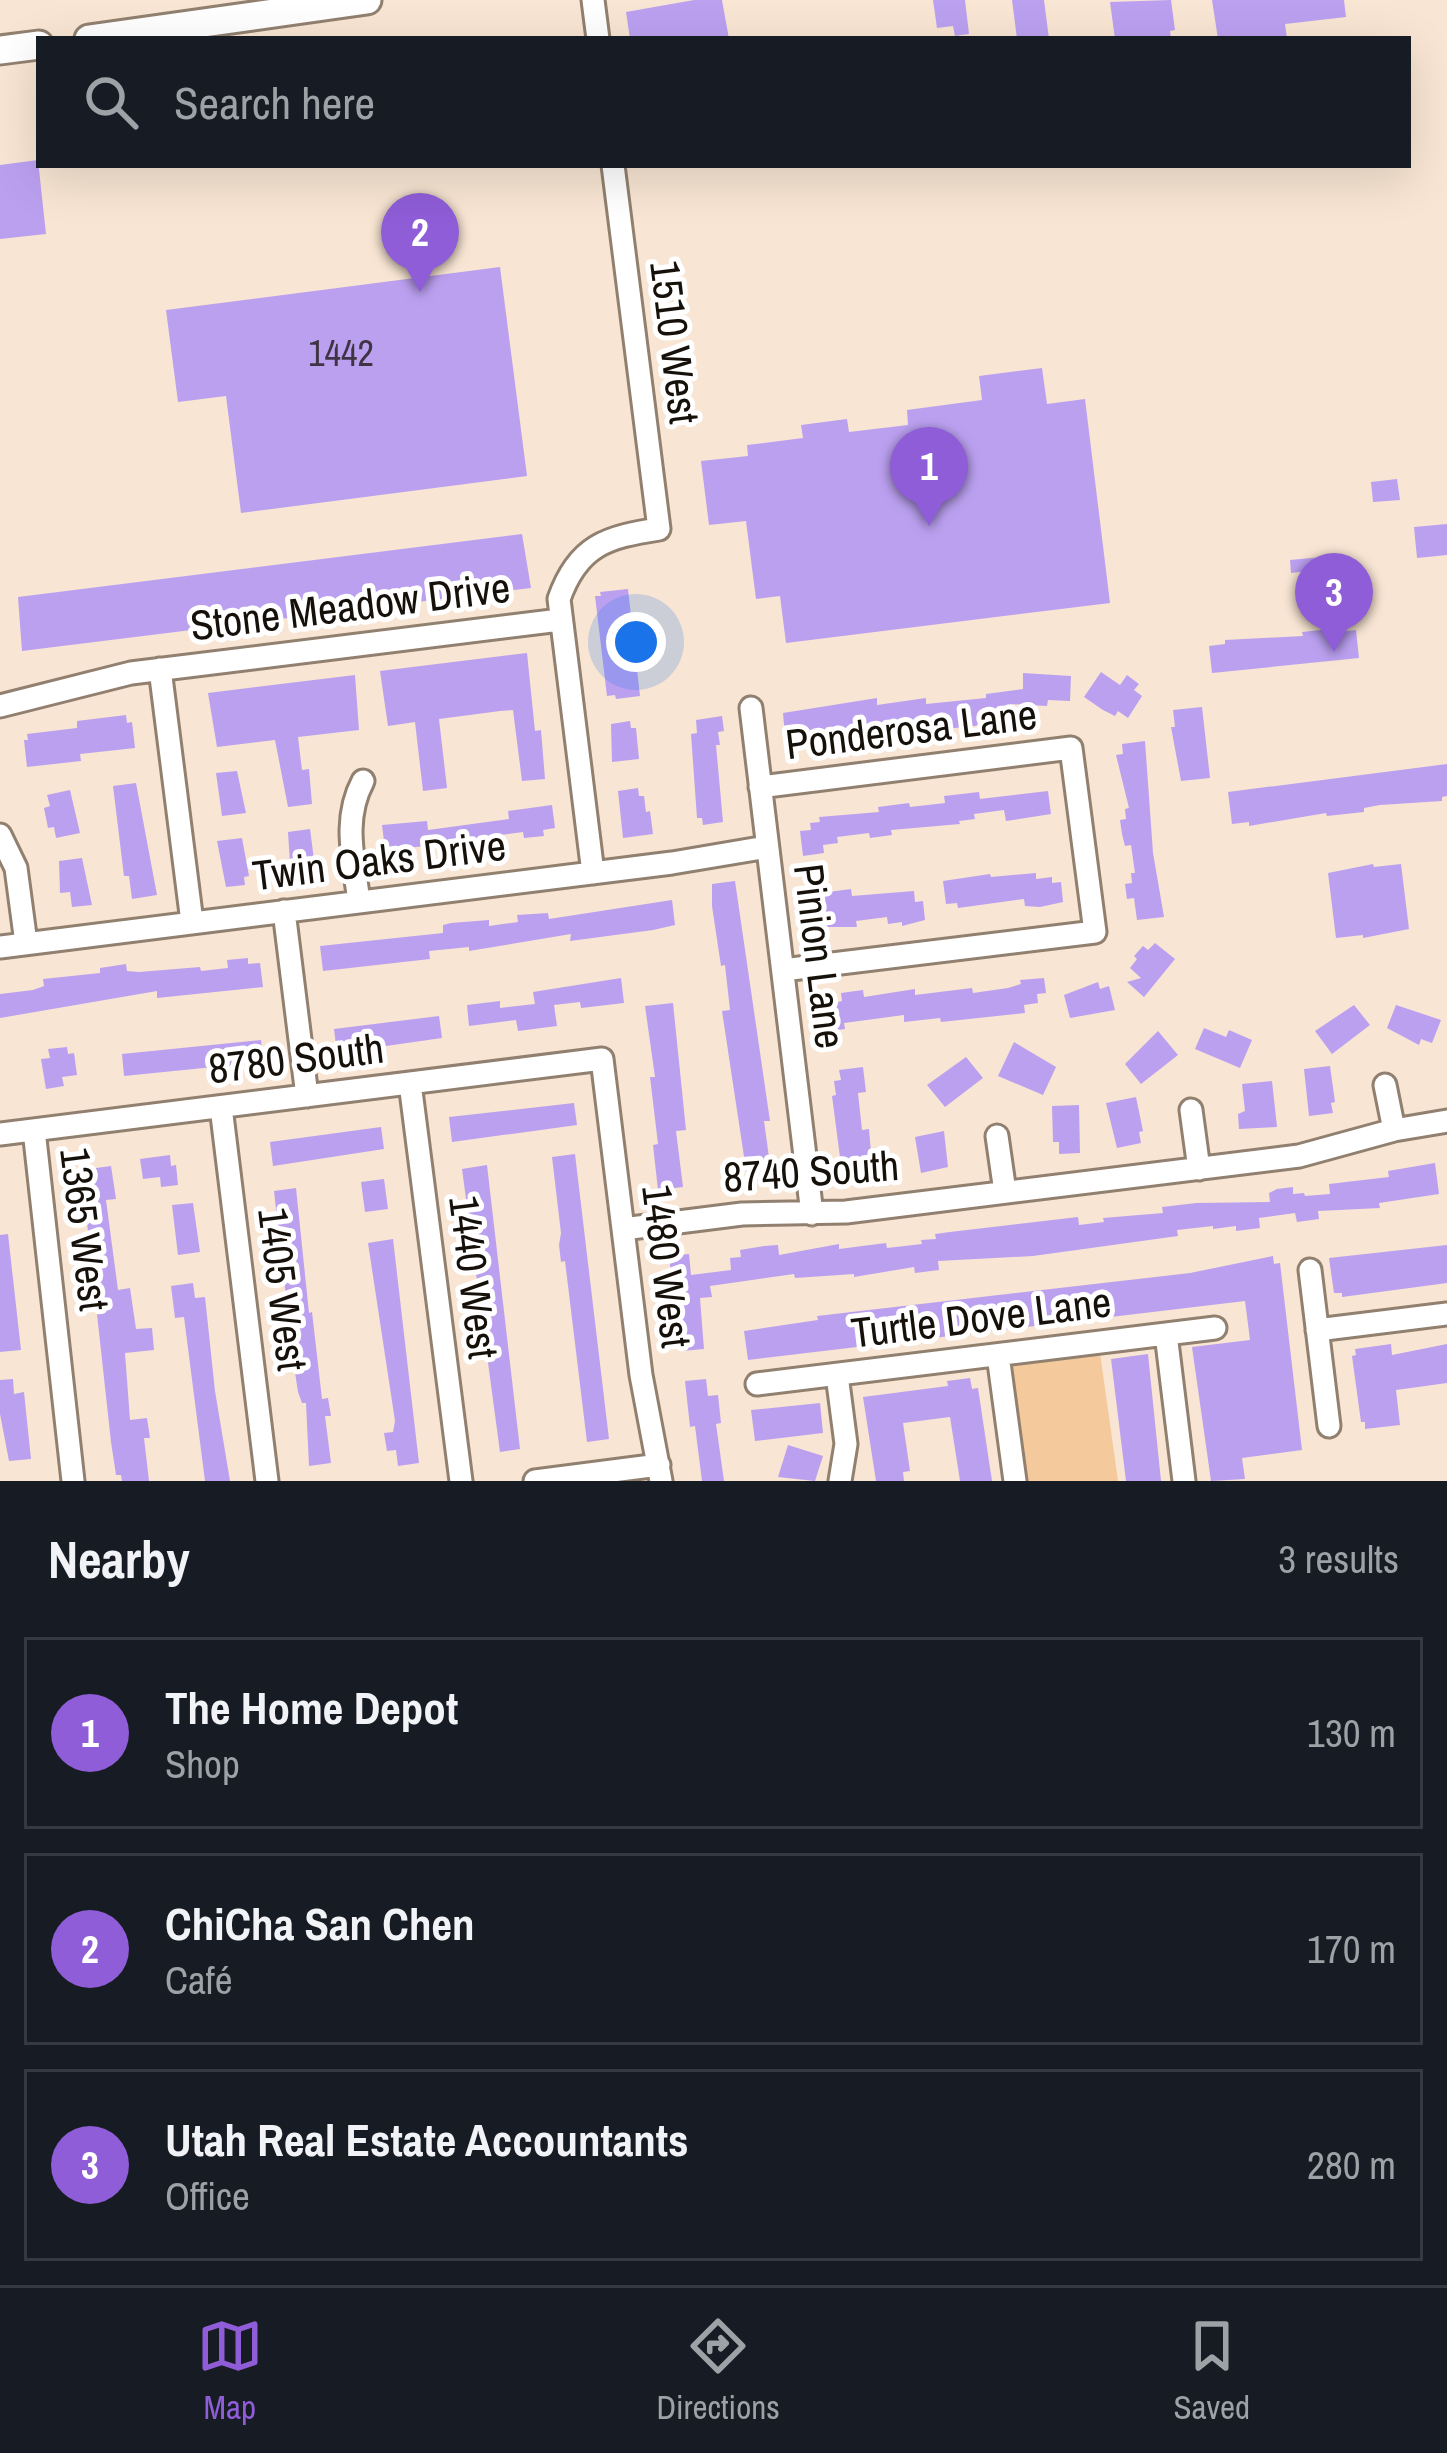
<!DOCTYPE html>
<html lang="en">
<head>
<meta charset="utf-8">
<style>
  body { margin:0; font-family:"Archivo Narrow",sans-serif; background:#242831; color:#f1f3f6 }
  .you { position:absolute; left:636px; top:642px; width:42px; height:42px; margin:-30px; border:9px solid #fff; border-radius:50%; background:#1a73e8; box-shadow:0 0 0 18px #1a73e833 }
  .badge { display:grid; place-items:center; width:78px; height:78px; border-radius:50%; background:#8e5dd7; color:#fff; font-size:39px; font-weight:700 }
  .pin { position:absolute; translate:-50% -99px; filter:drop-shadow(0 3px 6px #0008) }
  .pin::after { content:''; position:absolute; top:63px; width:42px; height:36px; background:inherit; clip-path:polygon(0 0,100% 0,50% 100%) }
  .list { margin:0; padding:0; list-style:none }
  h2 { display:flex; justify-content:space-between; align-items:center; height:156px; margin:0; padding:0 48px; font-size:51px }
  h2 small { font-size:39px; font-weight:400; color:#9ea1a6 }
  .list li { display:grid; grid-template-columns:78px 1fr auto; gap:36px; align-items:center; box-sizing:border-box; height:192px; margin:0 24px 24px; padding:0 24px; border:3px solid #363941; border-radius:0px }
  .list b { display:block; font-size:45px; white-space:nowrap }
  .list p { margin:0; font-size:39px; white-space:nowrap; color:#9ea1a6 }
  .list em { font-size:39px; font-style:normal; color:#9ea1a6 }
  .icon { flex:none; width:66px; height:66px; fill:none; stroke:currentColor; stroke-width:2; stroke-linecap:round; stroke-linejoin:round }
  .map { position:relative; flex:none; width:1447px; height:1481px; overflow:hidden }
  .search { position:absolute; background:#171b24; box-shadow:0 12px 48px #0002; left:36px; right:36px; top:36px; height:132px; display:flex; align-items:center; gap:30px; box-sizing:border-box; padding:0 42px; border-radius:0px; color:#9ea1a6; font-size:45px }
  .sheet { height:804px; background:#171b24 }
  nav { display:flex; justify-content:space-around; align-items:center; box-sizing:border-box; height:168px; border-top:3px solid #363941; background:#171b24; font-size:33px; color:#9ea1a6 }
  nav a { display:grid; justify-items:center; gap:6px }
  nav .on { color:#8e5dd7 }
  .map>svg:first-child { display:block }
  .green { fill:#f4c99b }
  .building { fill:#bba0f0 }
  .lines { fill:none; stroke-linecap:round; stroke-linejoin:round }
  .minor-casing { stroke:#91806f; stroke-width:27 }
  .major-casing { stroke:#91806f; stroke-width:33 }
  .minor { stroke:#fff; stroke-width:21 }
  .major { stroke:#fff; stroke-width:27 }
  .labels { text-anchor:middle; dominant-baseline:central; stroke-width:10; stroke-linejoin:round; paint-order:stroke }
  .number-label { font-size:36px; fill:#3f3444 }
  .street-label { font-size:42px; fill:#16100a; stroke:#fff }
</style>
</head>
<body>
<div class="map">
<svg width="1447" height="1481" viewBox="0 0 1447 1481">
  <rect width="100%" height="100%" fill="#f8e5d3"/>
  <!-- green -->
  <path class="green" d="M1100 1353 1118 1481H1025L1013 1366Z"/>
  <!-- building -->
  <path class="building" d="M694 0H722L729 39H630L626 12Z
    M933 0H965L969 34 955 36 953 26 937 28Z
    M1012 0H1044L1049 39H1017Z
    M1171 0 1175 30 1170 31 1171 39H1115L1110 2Z
    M1212 0H1344L1346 17 1285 24 1287 39H1218Z
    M38 160 46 234 0 239V165Z
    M500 267 527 476 241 513 226 396 178 402 166 310Z
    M1042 368 1047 404 1085 399 1110 603 786 643 780 596 756 599 746 521 709 525 701 461 748 456 747 445 803 438 801 425 847 419 849 432 908 425 907 410 982 400 979 376Z
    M1397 479 1400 500 1373 502 1371 482Z
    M1447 524V555L1417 558 1414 527Z
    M522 534 531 588 22 651 18 597Z
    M1343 555 1344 567 1291 573 1290 560Z
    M628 589 640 696 616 699 615 695 607 696 595 596H601L600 592Z
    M1340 628 1341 632 1356 630 1359 658 1212 673 1209 646 1225 644V640L1303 636 1302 632Z
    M527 653 535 731 541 730 545 779 522 781 513 710 500 711 439 719 447 788 423 791 415 722 388 726 380 671Z
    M1101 672 1120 685 1127 675 1139 684 1134 690 1142 696 1128 718 1118 711 1115 716 1103 710 1084 697Z
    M1023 673 1071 676 1070 701 1048 700 1047 706 1010 704 1012 720 974 726 859 738V732L847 733V728L785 736 783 713 877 698V705L926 698V704L986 698V694L1023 689Z
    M355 675 359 730 298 737 302 770 309 769 312 804 288 807 275 740 217 747 208 693Z
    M1202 707 1210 778 1181 781 1171 727H1175L1173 710Z
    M126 715 127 723 132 722 135 748 80 754 81 761 27 767 24 740H28L27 734 77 728V721Z
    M722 716 724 731 718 732 720 745H716L723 822 703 825 702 818H697L691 734 697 733 696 720Z
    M630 721 631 728H636L639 759 612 762 611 724Z
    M1145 741 1153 853 1164 917 1137 920 1134 898 1127 899 1125 884 1132 883 1131 873H1135L1131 845 1125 846 1122 834 1120 820 1126 819 1125 809 1129 808 1116 755 1123 754 1122 744Z
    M1447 764V796L1442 797V801L1380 805 1364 808V812L1327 816 1326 813 1249 826V822L1232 824 1228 792Z
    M237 771 246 813 222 816 216 773Z
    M136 783 157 895 132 899 129 876H124L113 786Z
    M638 788 639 796H644L646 812 650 811 653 834 623 838 618 791Z
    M70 790 80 833 56 838 54 827 48 828 44 808 50 806 47 795Z
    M1048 791 1051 814 1006 821 1004 810 974 814 975 819 959 821 960 824 891 830 892 835 870 838 869 833 837 837 838 843 823 845 824 853 803 856 800 831 811 830 810 823 820 822 819 817 879 812 878 807 909 803 910 807 945 803 944 796 979 792 980 799Z
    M552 805 555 828 543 830 544 836 524 838 523 832 493 836 495 846 449 853 448 844 385 850 382 825 427 821 428 830 509 819 508 811Z
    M310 829 316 875 291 878 288 832Z
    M242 838 249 876 244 877 245 885 226 887 217 841Z
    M82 858 92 905 72 907 70 892 60 893 59 861Z
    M1373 864 1374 867 1401 864 1409 929 1363 938V935L1336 938 1328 873Z
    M1036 873V879L1052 877V883L1061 882 1063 902 1040 907 1025 906 1024 899 958 908 957 903 946 904 943 881 990 874 991 877Z
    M735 881 770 1121H764L772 1179 748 1183 722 1011 730 1010 725 965 721 966 712 906V884Z
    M828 888V892L851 889 852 896 914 891 915 902 923 901 925 920 902 926V922L888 924 887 917 856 921 857 927H817L816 921 806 922 803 899 815 898 813 890Z
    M672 900 675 925 653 930 570 941 571 934 469 951V947L429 951 430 959 323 971 320 946 443 933V925L451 923 489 920V926L518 922 517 915 548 913 549 919Z
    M1155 943 1175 959 1144 997 1127 982 1141 978 1130 968 1137 959 1134 956 1143 946 1148 950Z
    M248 958V964L260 963 263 987 157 998V991L0 1018V994L33 990 44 986 43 979 100 973V968L126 964 127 971 139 972 200 967 201 971 228 968 227 960Z
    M621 978 624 1003 581 1008 580 1002 554 1005 557 1026 518 1031 516 1020 469 1026 467 1005 500 1001V1008L535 1004 533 992Z
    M1044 978 1046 993 1037 994 1038 1003 1024 1005 1025 1013 941 1022 940 1018 904 1022V1015L844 1023 845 1029 821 1032 818 1007 842 1001 841 993 863 990 864 997 915 989V995L972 988 973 993 1008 988 1021 984 1020 980Z
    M1098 982 1100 989 1109 986 1115 1010 1070 1018 1064 995Z
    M673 1003 686 1130 676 1131 683 1187 658 1190 653 1145 658 1144 650 1077H655L645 1006Z
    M1354 1005 1370 1025 1332 1054 1315 1031Z
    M1396 1005 1441 1020 1432 1043 1421 1039 1419 1045 1387 1028Z
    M439 1016 442 1038 337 1053 334 1029Z
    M1204 1028 1226 1037 1229 1030 1252 1040 1240 1068 1195 1049Z
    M1158 1031 1178 1055 1141 1084 1125 1064Z
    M261 1040 263 1062 124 1076 122 1054Z
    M1014 1042 1056 1067 1043 1095 998 1076Z
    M67 1047 68 1054 74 1053 77 1075 62 1077 64 1086 46 1089 41 1059 50 1058 48 1049Z
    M966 1057 983 1078 945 1107 927 1085Z
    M1330 1066 1335 1102 1331 1103 1333 1113 1309 1116 1304 1069Z
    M863 1067 866 1092 858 1093 862 1130 869 1129 873 1176 843 1180 832 1096 836 1095 834 1081 841 1080 839 1070Z
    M1272 1081 1277 1127 1239 1129 1238 1114 1245 1111 1242 1084Z
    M1136 1097 1143 1131 1139 1132 1141 1143 1117 1148 1106 1103Z
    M574 1103 577 1125 452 1142 449 1117Z
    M1079 1105 1080 1153 1059 1154V1142H1053L1052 1106Z
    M381 1127 384 1149 273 1166 270 1142Z
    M944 1131 948 1167 921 1173 915 1137Z
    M575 1154 609 1439 587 1442 565 1261 561 1262 559 1245 561 1233 552 1157Z
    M170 1155 171 1166 176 1165 178 1185 161 1187 160 1177 143 1179 140 1159Z
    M1435 1163 1439 1194 1379 1203 1380 1208 1318 1211 1319 1219 1297 1222 1295 1213 1259 1218 1260 1228 1236 1231V1226L1213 1229V1226L1177 1230 1178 1236 1033 1256 938 1261 939 1270 915 1273 914 1267 854 1277V1274L795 1278 794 1274 710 1286 712 1297 700 1298 704 1349 682 1351 679 1301H674L669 1256 689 1254 691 1275 731 1270 730 1258 741 1257 740 1250 764 1246 778 1245 779 1255 839 1244V1249L886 1243 887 1248 922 1244 921 1240 936 1239 935 1234 950 1232 1078 1217 1079 1225 1104 1222 1103 1218 1163 1213 1162 1207 1196 1203 1270 1202 1269 1193 1277 1189 1293 1187V1194L1304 1193 1305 1196 1330 1194 1329 1184 1389 1177 1388 1171Z
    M487 1165 520 1449 500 1452 462 1169Z
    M111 1166 116 1199 106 1200 118 1290 130 1288 136 1329 152 1328 154 1350 125 1353 130 1420 147 1418 150 1438H144L149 1481H122L121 1475H116L111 1442 83 1186 91 1184 89 1169Z
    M384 1179 388 1209 365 1212 361 1182Z
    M296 1188 309 1313 312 1312 322 1399 328 1398 331 1416H325L331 1463 309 1466 306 1403H302L298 1392 293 1359 274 1191Z
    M193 1203 200 1252 178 1255 172 1205Z
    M8 1234 21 1350 0 1352V1235Z
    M393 1239 419 1463 398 1466 396 1450 387 1451 384 1433 393 1432 395 1421 368 1243Z
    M1447 1245V1283L1342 1297V1293H1334L1329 1258Z
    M1273 1256 1274 1264 1280 1263 1302 1450 1242 1458 1245 1479 1211 1481 1192 1347 1250 1340 1245 1301 748 1360 744 1331 818 1320 817 1316 1190 1273Z
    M193 1283 195 1298 205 1297 215 1391 230 1481H205L184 1317 175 1318 171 1286Z
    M1391 1344 1392 1355 1447 1344V1383L1396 1390 1400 1425 1365 1429V1422H1361L1352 1356 1356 1355 1355 1349Z
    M1148 1354 1161 1481H1126L1111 1359Z
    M970 1378 972 1389 978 1388 992 1481H960L950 1417 903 1423 910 1471 903 1472 904 1481H876L863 1397 948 1386 947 1381Z
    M13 1379 14 1394 24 1392 31 1459 9 1461 0 1414V1380Z
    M706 1379 708 1396 718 1395 721 1423 716 1424 724 1481H702L695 1426 690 1427 685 1381Z
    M820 1403 823 1433 755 1441 751 1410Z
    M788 1445 823 1456 815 1481 778 1477Z"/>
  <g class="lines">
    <defs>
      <path id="minor" d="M593 0 598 39
        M160 669 192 922
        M0 706 131 673 560 620
        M751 708 812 1214
        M760 787 1071 748 1095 932 783 970
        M0 835 16 868 26 943
        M593 873 559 599C578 545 607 537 659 529L613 165
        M359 902C354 860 342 820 363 781
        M284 911 307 1096
        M0 947 672 863 767 847
        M410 1083 461 1481
        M1385 1085 1394 1130
        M221 1107 267 1481
        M1191 1110 1199 1169
        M34 1130 73 1481
        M0 1134 602 1059 641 1375 661 1481
        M997 1136 1005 1192
        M623 1229 742 1214 846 1212 1299 1156 1394 1130 1447 1121
        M1310 1270 1329 1426
        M1317 1330 1447 1314
        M1166 1334 1184 1481
        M998 1355 1015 1481
        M837 1375 846 1444 840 1481
        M757 1384 1215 1328
        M535 1481 659 1465"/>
      <path id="major" d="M89 39 367 0
        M0 50 39 45"/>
    </defs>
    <!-- minor casing -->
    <use href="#minor" class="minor-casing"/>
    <!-- major casing -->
    <use href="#major" class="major-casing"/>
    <!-- minor -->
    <use href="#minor" class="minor"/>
    <!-- major -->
    <use href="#major" class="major"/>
  </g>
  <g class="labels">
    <!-- number labels -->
    <g class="number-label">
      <text x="341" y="353">1442</text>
    </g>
    <!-- street labels -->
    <g class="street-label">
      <text transform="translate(675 342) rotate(83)">1510 West</text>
      <text transform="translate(350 606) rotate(-7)">Stone Meadow Drive</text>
      <text transform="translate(911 729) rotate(-7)">Ponderosa Lane</text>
      <text transform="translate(379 860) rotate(-7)">Twin Oaks Drive</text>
      <text transform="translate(820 956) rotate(83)">Pinion Lane</text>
      <text transform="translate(296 1058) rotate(-7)">8780 South</text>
      <text transform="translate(811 1171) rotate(-4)">8740 South</text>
      <text transform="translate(85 1229) rotate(83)">1365 West</text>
      <text transform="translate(667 1266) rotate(83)">1480 West</text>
      <text transform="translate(474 1277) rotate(83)">1440 West</text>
      <text transform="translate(283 1289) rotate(83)">1405 West</text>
      <text transform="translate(981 1317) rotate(-7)">Turtle Dove Lane</text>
    </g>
  </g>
</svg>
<div class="you"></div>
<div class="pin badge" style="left:929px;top:526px">1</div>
<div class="pin badge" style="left:420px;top:292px">2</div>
<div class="pin badge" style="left:1334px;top:652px">3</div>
<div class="search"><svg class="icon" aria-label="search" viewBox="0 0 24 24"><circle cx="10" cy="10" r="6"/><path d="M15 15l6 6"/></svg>Search here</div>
</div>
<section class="sheet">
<h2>Nearby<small>3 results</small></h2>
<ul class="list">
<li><span class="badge">1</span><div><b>The Home Depot</b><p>Shop</p></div><em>130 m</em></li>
<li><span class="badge">2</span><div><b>ChiCha San Chen</b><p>Café</p></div><em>170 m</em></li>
<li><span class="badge">3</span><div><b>Utah Real Estate Accountants</b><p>Office</p></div><em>280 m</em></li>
</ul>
</section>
<nav>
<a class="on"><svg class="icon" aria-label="map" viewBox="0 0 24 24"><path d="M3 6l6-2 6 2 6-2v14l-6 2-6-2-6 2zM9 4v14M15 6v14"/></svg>Map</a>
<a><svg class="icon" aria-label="directions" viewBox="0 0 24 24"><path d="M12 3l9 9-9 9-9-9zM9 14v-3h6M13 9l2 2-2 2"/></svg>Directions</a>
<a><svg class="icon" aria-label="saved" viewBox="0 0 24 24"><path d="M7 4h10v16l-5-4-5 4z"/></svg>Saved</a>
</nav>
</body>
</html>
